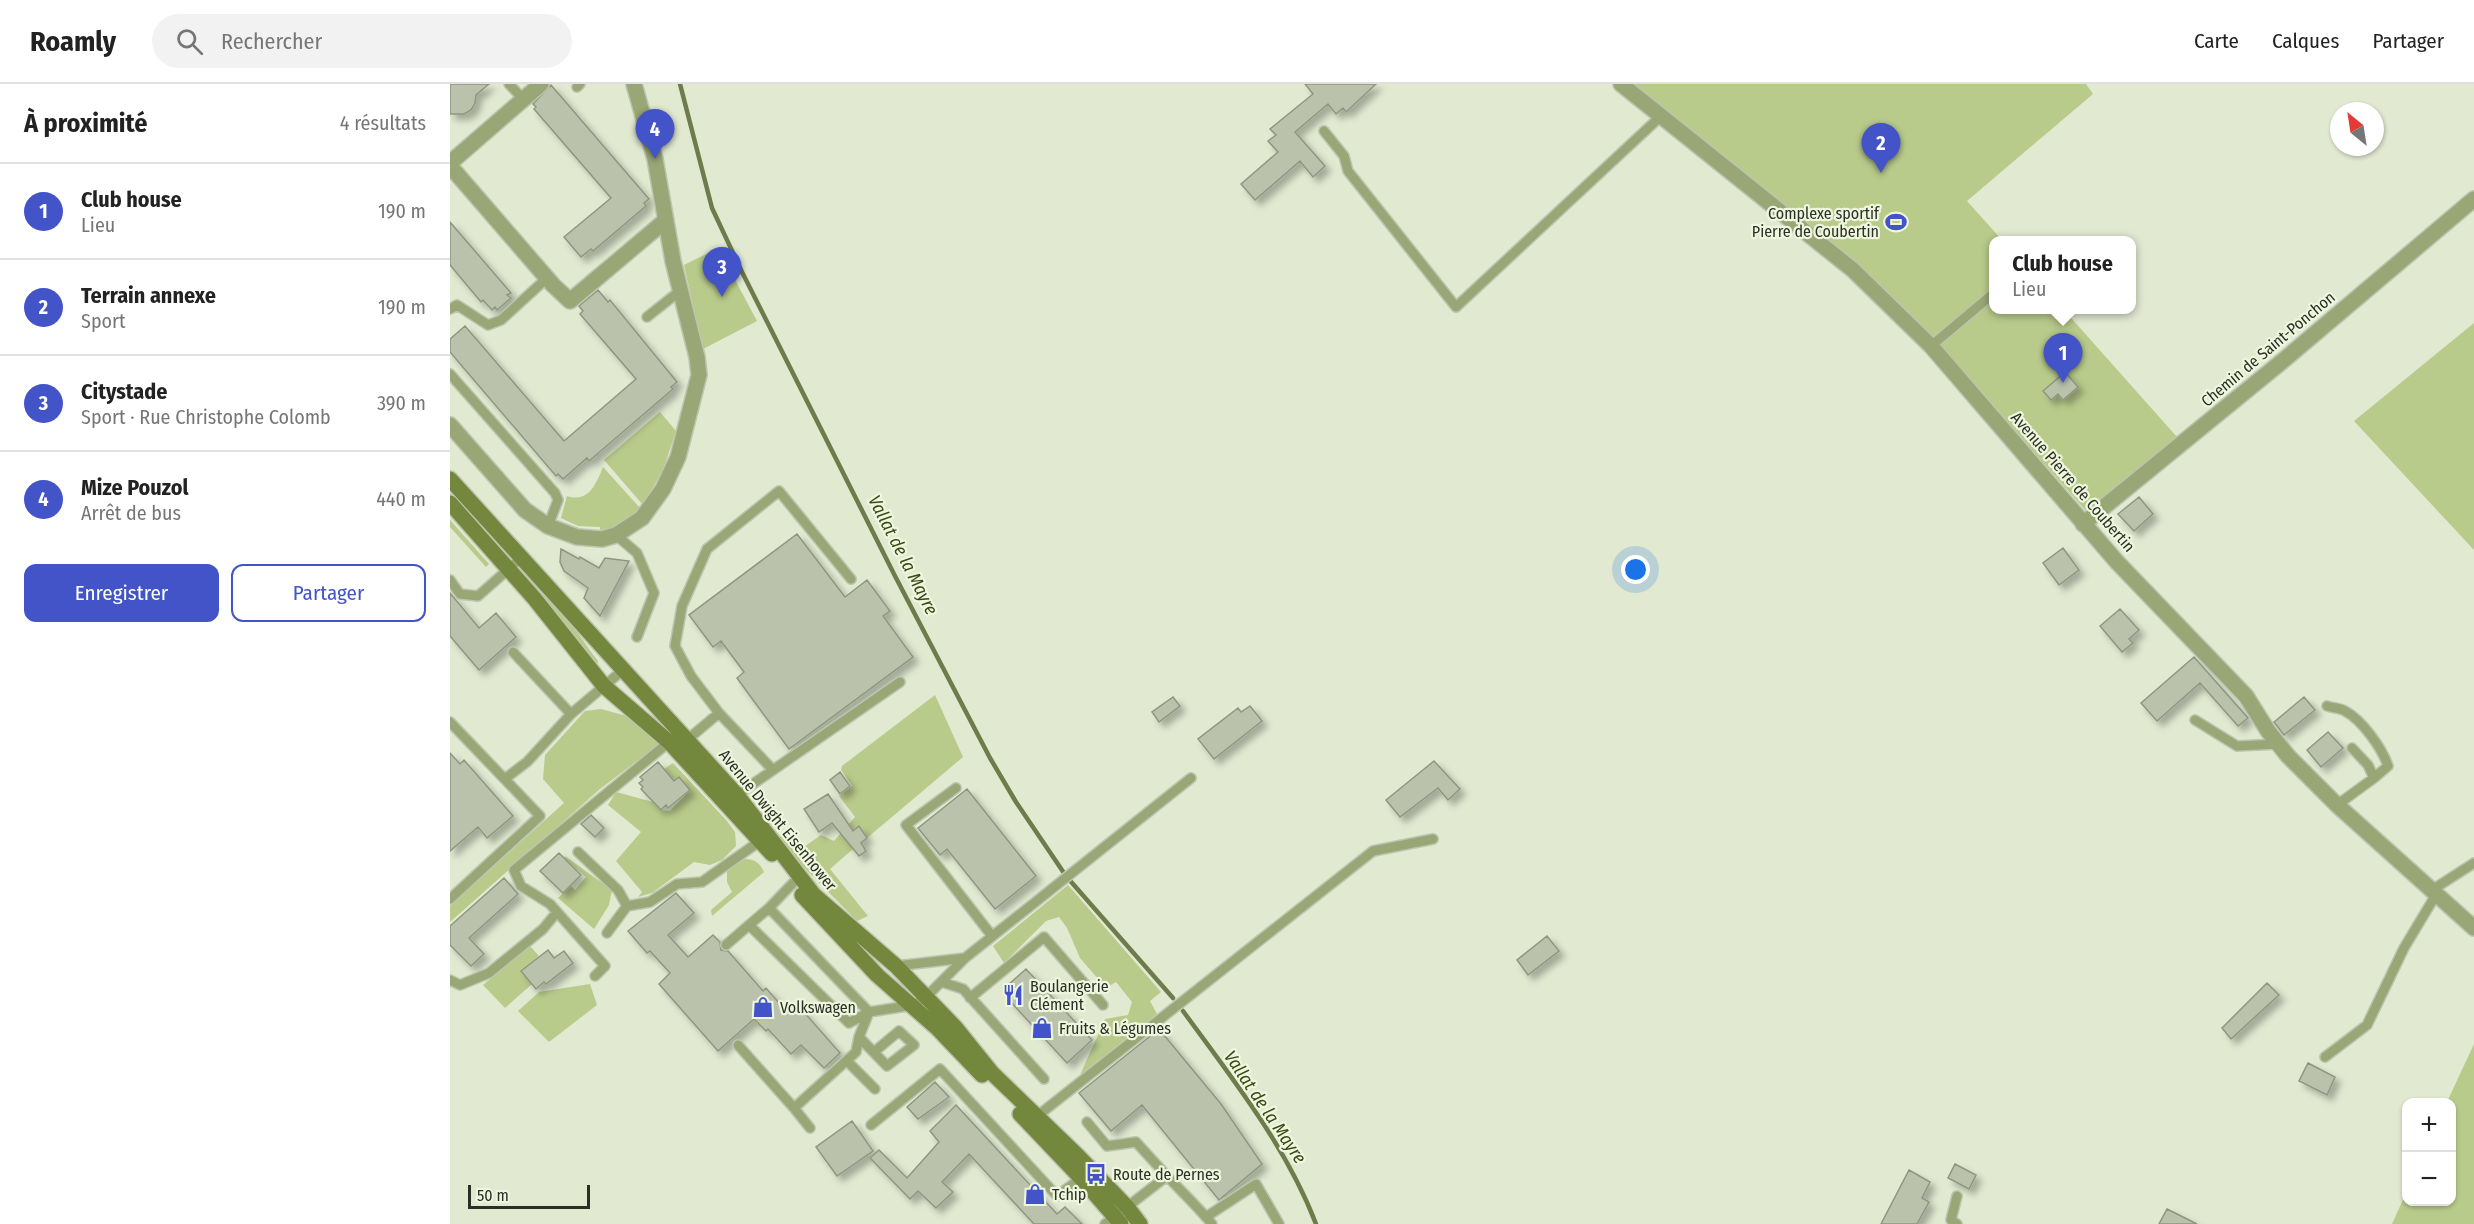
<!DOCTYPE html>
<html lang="fr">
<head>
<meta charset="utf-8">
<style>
  body { margin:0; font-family:"Fira Sans Condensed",sans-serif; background:#f2f2f2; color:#222 }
  .controls { position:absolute; right:18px; bottom:18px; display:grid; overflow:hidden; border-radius:12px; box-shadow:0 2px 4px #0004 }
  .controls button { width:54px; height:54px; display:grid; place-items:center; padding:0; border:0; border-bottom:2px solid #e0e0e0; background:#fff; color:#222; font:30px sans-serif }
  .compass { position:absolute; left:1880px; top:18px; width:54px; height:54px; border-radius:50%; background:#fff; box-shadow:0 2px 4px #0004; rotate:330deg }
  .scale { position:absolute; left:18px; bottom:15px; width:122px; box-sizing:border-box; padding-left:6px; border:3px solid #2c2f26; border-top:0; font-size:16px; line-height:21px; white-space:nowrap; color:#2c2f26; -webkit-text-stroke:4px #eef6de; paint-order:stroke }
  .you { position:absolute; left:1186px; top:486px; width:21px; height:21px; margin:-15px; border:4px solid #fff; border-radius:50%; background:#1a73e8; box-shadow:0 0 0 9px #1a73e833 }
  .badge { display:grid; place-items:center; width:39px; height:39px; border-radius:50%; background:#4354c8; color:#fff; font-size:20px; font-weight:700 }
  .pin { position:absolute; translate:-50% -50px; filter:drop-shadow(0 2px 3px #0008) }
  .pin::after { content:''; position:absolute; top:32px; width:21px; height:18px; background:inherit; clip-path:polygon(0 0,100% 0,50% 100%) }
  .popup { position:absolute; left:1539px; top:152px; width:147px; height:78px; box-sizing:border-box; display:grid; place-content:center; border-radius:12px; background:#fff; filter:drop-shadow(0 2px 4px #0005); font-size:20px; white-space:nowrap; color:#767676 }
  .popup b { font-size:22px; color:#222 }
  .popup::after { content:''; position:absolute; left:50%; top:100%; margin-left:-12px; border:12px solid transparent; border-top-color:#fff }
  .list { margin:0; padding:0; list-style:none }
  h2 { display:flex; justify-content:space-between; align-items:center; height:78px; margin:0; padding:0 24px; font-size:26px }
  h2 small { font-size:20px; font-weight:400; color:#767676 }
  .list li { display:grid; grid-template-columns:39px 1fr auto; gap:18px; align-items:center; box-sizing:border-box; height:96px; padding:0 24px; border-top:2px solid #e0e0e0 }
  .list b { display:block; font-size:22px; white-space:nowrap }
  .list p { margin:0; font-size:20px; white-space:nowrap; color:#767676 }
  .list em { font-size:20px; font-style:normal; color:#767676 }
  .actions { display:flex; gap:12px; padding:18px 24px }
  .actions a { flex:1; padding:14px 0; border:2px solid #4354c8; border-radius:12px; text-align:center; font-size:21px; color:#4354c8 }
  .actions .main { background:#4354c8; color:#fff }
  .icon { flex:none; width:33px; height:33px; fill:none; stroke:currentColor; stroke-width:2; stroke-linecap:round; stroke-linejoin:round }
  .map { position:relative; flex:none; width:2024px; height:1140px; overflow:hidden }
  header { display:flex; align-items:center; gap:36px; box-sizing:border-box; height:84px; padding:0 30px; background:#fff; border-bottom:2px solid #e0e0e0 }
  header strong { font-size:28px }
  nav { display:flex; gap:33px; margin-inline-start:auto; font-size:21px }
  .search { width:420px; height:54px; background:#f2f2f2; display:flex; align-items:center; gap:15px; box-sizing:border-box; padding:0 21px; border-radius:33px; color:#767676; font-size:22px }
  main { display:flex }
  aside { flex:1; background:#fff }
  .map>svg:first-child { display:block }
  .green { fill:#b8cb8b }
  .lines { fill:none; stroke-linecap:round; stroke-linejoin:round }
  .stream { stroke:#6e7c4b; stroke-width:4.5 }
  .building { fill:#bbc2ac; stroke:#8f9680; stroke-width:1.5; filter:url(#shadow) }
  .service-casing { stroke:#bdc4af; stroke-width:12 }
  .minor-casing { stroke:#bdc4af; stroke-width:18 }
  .secondary-casing { stroke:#bdc4af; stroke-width:18 }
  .service { stroke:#99a777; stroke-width:9 }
  .minor { stroke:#99a777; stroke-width:15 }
  .secondary { stroke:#74883d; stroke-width:15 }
  .labels { text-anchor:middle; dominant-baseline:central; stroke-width:4.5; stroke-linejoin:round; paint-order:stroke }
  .poi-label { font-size:16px; fill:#2c2f26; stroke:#eef6de; text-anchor:start }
  .street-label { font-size:16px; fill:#2c2f26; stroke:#eef6de }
  .water-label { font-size:18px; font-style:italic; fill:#3b4816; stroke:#eef6de }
</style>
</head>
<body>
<header>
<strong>Roamly</strong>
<div class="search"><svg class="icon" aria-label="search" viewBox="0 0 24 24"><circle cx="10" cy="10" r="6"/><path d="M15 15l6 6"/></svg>Rechercher</div>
<nav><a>Carte</a><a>Calques</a><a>Partager</a></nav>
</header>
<main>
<aside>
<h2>À proximité<small>4 résultats</small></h2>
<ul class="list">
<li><span class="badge">1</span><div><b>Club house</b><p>Lieu</p></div><em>190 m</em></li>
<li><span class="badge">2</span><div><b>Terrain annexe</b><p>Sport</p></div><em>190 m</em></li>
<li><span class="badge">3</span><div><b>Citystade</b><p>Sport · Rue Christophe Colomb</p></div><em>390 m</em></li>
<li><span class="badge">4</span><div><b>Mize Pouzol</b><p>Arrêt de bus</p></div><em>440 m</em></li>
</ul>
<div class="actions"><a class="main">Enregistrer</a><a>Partager</a></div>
</aside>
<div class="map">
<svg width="2024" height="1140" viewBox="0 0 2024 1140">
  <defs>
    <filter id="shadow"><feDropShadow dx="5.5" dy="5.5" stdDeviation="3" flood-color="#0004"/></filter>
  </defs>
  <rect width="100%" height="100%" fill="#e1e9d1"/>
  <!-- green -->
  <path class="green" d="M1184 0H1636L1643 10 1517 117 1552 156H1544V226H1614L1727 353 1637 428 1490 262 1402 174Z
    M268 164 307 237 253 265 234 181Z
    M2024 239V466L1904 337Z
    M210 328 226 347 213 386 193 421 154 376Z
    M153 383 190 424C181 436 165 446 150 448V443L128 442 111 434 117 412C139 419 146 400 153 383Z
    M0 436 39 480 36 483 0 443Z
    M95 508C116 528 130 554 148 577L147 581 90 513Z
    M485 611 513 673 417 754 409 742 395 754 403 765 380 785 418 832 407 837 327 756 333 749 354 763 371 751 384 757 405 733 389 712 402 702 391 686 392 682Z
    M151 625 177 632 209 660 150 705 0 838V822L114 719 93 695 95 671 135 627Z
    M223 679 277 737 285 748 286 762 272 776 260 781 244 778 202 809 188 813 192 808 166 777 191 748 158 721 166 708 203 718 211 726 220 727 240 706 229 693 224 697 214 685Z
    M115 772 162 806 159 821 144 845 108 814 121 802 125 806 136 793 114 774Z
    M295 775C305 775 310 779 314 788L262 832 261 826 282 808 277 798V785Z
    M618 801 711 908 700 917 707 930 630 991 655 935 678 931 682 918 666 898 656 904 630 874 617 844 609 833 596 837 554 879 543 862Z
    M80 862 89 872 71 887 82 900 55 924 33 901Z
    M140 900 147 921 99 958 68 927 89 908Z
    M2024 960V1140H1942L1956 1109V1118H2002V1018H1997Z"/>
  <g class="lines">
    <!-- stream -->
    <path class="stream" d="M230 0 262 124 292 188 445 492 540 674 566 718 616 792 723 914
      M733 927C782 994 836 1062 866 1140"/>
  </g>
  <!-- building -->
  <path class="building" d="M0 0H39L26 11 25 19 21 26 14 30H0Z
    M855 0H926L896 28 893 24 886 30 878 20 845 48 875 82 863 93 850 77 805 116 791 100 828 68 818 57 826 51 820 45 863 10Z
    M101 1 199 115 194 119 196 122 143 167 141 165 131 173 114 153 161 114 84 25 86 23 83 20Z
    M0 138 61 209 57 211 61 214 47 226 45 223 42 226 33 216 31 218 0 181Z
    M148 206 158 218 160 216 227 298 221 303 223 305 139 377 137 374 113 395 108 390 106 392 0 268V255L15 242 114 357 186 295 130 230 133 227 129 222Z
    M1615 288 1628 303 1613 316 1608 310 1601 316 1593 307Z
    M1689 413 1703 430 1684 447 1668 430Z
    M347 450 395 513 417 496 440 527 433 532 463 573 339 665 287 594 294 588 271 557 263 563 239 531Z
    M1613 464 1629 486 1609 501 1593 479Z
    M111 465 129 475 130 473 149 484 155 474 179 477 150 532 134 514 138 504 114 487 110 478Z
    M0 509 29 544 46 529 66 553 29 586 0 552Z
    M1670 525 1689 546 1679 555 1683 559 1672 568 1650 542Z
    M1744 573 1798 634 1788 642 1750 599 1707 637 1691 619Z
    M723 613 730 622 709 638 702 628Z
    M1854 613 1865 626 1834 651 1824 638Z
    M800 622 812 637 764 675 748 655 788 624 791 628Z
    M1878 648 1893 664 1871 683 1857 666Z
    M0 669 10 680 14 676 63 732 37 754 28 743 0 767Z
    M984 677 1010 705 998 716 988 704 950 733 936 716Z
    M208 678 224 697 229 693 240 706 218 724 216 721 211 726 191 705 193 703 189 699 193 696 190 693Z
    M390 688 400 702 390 710 380 696Z
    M517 705 586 792 545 825 497 765 490 771 468 744Z
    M378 710 403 747 409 742 417 754 411 759 416 767 409 772 382 739 369 748 354 725Z
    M141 731 154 744 145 753 131 740Z
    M109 769 131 791 113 809 90 787Z
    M54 794 68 810 19 854 34 870 21 882 0 861V842Z
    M226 809 244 829 218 851 238 873 263 851 270 858 271 866 278 867 313 907 316 904 337 928 346 919 390 969 374 984 351 961 341 970 318 945 316 947 304 935 268 967 209 900 220 889 200 867 197 869 178 847Z
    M1097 852 1109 867 1078 891 1067 876Z
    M98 866 104 874 114 867 123 879 96 900 94 898 86 905 71 887Z
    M576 885 642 956 617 979 558 915 559 900Z
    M1817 899 1829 911 1781 955 1772 944Z
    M709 945 771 1020 812 1080 769 1116 692 1021 661 1047 629 1009Z
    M1858 979 1885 993 1877 1011 1849 997Z
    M485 998 499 1013 468 1035 457 1023Z
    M506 1021 607 1130 615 1123 632 1140H584L519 1070 492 1098 503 1108 486 1124 468 1107 460 1115 420 1074 429 1066 457 1094 489 1058 480 1047Z
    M402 1037 423 1067 387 1092 366 1063Z
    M1505 1080 1526 1091 1519 1105 1498 1094Z
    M1459 1086 1480 1098 1472 1114 1479 1118 1467 1140H1431Z
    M1717 1125 1747 1140H1709Z"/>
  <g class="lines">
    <defs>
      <path id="service" d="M59 0 73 15
        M127 3 130 0
        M874 47 894 72 898 87 1006 223 1211 32
        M0 225 7 221 38 241 51 236 97 194
        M197 233 231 206
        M1481 262 1544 209
        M0 290 105 409 108 416 98 442
        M166 451 187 469 204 509 187 553
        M0 496 10 510 28 512 71 474
        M63 568 121 630
        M1877 622C1882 624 1891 624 1895 627 1912 636 1932 664 1938 682L1924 694
        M269 629 241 592 225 562 232 522 257 465 329 407 401 495
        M1745 636 1787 662 1829 660
        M0 638 90 732 0 815
        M237 656 269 629 323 686
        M56 694 77 678 121 630 173 586
        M506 704 456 741 542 852
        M287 711 450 598
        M1887 721 1924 694 1918 681 1902 664
        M128 768 168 806 177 822 200 818 227 800 252 798 310 757
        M343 799 319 824 419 928 463 921 476 913 515 874 741 694
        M319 824 299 841 399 939 419 928
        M157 849 177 822
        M276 861 299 841
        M446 882 515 874
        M145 892 155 882 100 820 71 802 64 786 219 658
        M0 896 10 901 39 889 93 845 107 828
        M492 898 513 905 594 995
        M520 914 594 853 653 921
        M409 953 437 982 464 961 449 947 424 968
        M288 961 344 1024 406 968 409 953 419 928
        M1875 973 1917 941 1954 864 1984 814 1982 806 2024 779
        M397 977 425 1005
        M344 1024 360 1044
        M586 1033 923 767 983 755
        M637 1038 657 1062 686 1058 717 1092
        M421 1041 490 985 607 1112 631 1094
        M1507 1112 1501 1136 1507 1140
        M756 1133 806 1100 829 1140
        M655 1140 717 1092C732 1108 748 1123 762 1140"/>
      <path id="minor" d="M1171 0 1403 186 1481 262 1667 478 1796 612 1818 647 1838 672 1887 721 2024 844
        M0 79 91 0
        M0 82 103 201 120 217 216 136
        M0 341 75 426 98 442 127 453 152 455 166 451 192 434 213 405 228 373 249 291 247 273 223 177 205 75 184 0
        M1633 440 1835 275 2024 115"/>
      <path id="secondary" d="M0 395 287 711 364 811 446 882 505 943 542 989 628 1072 678 1124 690 1140
        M0 419 84 514 154 602 219 658 322 770
        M352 811 427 891 488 945 532 991
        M570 1030 631 1094 671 1140"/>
    </defs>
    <!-- service casing -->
    <use href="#service" class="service-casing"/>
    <!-- minor casing -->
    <use href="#minor" class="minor-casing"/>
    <!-- secondary casing -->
    <use href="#secondary" class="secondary-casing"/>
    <!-- service -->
    <use href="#service" class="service"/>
    <!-- minor -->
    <use href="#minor" class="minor"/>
    <!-- secondary -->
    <use href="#secondary" class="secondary"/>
  </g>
  <!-- icons -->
  <defs>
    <symbol id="stadium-bare" viewBox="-9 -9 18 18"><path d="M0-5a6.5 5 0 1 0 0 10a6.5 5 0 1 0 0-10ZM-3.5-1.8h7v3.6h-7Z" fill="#4354c8" stroke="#eef6de" stroke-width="2.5" paint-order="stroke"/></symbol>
    <symbol id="restaurant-bare" viewBox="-9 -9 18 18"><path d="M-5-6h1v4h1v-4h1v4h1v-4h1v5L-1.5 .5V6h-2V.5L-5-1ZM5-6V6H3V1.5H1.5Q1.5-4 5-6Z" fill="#4354c8" stroke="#eef6de" stroke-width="2.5" paint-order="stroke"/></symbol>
    <symbol id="shop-bare" viewBox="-9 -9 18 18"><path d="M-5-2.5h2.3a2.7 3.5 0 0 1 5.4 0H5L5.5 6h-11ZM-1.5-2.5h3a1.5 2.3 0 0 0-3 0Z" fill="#4354c8" stroke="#eef6de" stroke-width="2.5" paint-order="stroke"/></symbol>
    <symbol id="bus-bare" viewBox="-9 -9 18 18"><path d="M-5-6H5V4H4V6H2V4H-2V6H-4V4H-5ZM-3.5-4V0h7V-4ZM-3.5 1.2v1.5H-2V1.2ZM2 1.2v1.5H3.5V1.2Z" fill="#4354c8" stroke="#eef6de" stroke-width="2.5" paint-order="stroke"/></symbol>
  </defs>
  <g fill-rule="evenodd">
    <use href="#stadium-bare" x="1431" y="123" width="30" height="30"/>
    <use href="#restaurant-bare" x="548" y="896" width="30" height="30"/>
    <use href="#shop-bare" x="298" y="908" width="30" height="30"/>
    <use href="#shop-bare" x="577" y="929" width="30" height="30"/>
    <use href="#bus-bare" x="631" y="1075" width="30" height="30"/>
    <use href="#shop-bare" x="570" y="1095" width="30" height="30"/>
  </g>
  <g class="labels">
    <!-- poi labels -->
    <g class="poi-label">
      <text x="1429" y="129" text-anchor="end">Complexe sportif<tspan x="1429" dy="18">Pierre de Coubertin</tspan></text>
      <text x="580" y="902">Boulangerie<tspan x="580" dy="18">Clément</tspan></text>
      <text x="330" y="923">Volkswagen</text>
      <text x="609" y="944">Fruits &amp; Légumes</text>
      <text x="663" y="1090">Route de Pernes</text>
      <text x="602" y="1110">Tchip</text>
    </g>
    <!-- street labels -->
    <g class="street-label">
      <text transform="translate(1818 265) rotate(-40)">Chemin de Saint-Ponchon</text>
      <text transform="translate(1623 398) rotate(49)">Avenue Pierre de Coubertin</text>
      <text transform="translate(328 736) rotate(51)">Avenue Dwight Eisenhower</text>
    </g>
    <!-- water labels -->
    <g class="water-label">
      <text transform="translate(453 471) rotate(63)">Vallat de la Mayre</text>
      <text transform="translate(815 1023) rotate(56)">Vallat de la Mayre</text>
    </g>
  </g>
</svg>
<div class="controls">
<button>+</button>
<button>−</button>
</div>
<svg class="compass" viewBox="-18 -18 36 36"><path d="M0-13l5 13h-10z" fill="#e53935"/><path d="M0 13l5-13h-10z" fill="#767676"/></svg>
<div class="scale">50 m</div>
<div class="you"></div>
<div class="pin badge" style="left:1613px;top:299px">1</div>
<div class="popup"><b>Club house</b>Lieu</div>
<div class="pin badge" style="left:1431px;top:89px">2</div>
<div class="pin badge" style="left:272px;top:213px">3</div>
<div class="pin badge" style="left:205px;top:75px">4</div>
</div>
</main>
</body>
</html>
